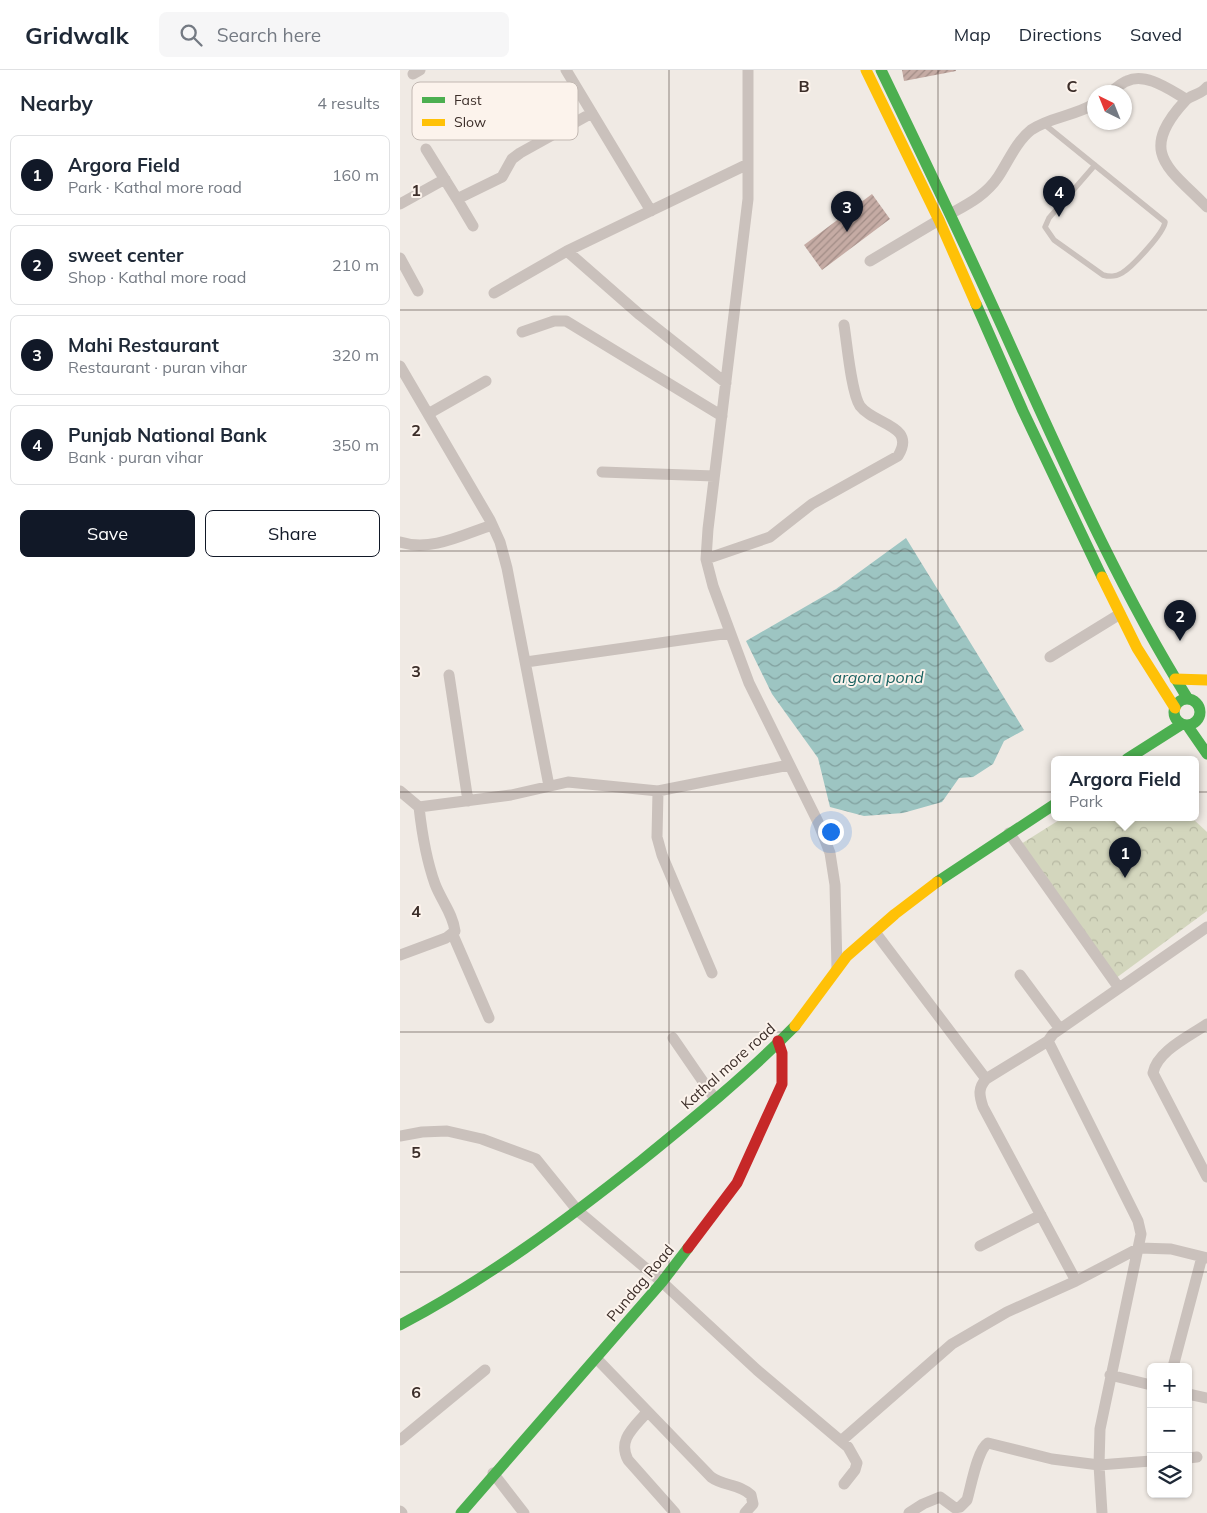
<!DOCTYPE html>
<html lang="en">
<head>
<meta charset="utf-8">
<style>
  body { margin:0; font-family:Mulish,sans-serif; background:#f6f6f7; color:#1f2937 }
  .controls { position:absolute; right:15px; bottom:15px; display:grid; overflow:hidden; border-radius:8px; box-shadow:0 1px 4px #0004 }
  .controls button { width:45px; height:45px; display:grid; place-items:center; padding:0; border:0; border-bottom:1px solid #e0e1e3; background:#fff; color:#1f2937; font:25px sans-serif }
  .compass { position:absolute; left:687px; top:15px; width:45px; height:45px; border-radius:50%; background:#fff; box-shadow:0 1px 4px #0004; rotate:317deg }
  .you { position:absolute; left:430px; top:761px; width:18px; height:18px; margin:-12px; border:4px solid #fff; border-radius:50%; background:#1a73e8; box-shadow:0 0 0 8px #1a73e833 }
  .badge { display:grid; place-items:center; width:32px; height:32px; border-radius:50%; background:#111827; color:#fff; font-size:16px; font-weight:700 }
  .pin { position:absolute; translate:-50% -41px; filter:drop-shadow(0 1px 2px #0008) }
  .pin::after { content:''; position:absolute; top:26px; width:18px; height:15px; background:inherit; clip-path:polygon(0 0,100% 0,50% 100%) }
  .popup { position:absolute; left:651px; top:686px; width:148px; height:65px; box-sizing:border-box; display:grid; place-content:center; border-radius:8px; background:#fff; filter:drop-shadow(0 1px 4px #0005); font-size:16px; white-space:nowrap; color:#747a83 }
  .popup b { font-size:19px; color:#1f2937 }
  .popup::after { content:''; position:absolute; left:50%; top:100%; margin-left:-10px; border:10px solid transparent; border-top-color:#fff }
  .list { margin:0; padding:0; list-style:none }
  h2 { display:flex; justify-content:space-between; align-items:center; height:65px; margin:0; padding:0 20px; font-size:21px }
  h2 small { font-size:16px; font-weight:400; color:#747a83 }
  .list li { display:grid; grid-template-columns:32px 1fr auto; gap:15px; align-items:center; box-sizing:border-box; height:80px; margin:0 10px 10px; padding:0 10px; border:1px solid #e0e1e3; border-radius:8px }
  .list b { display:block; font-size:19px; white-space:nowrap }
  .list p { margin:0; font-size:16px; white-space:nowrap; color:#747a83 }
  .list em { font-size:16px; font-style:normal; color:#747a83 }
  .actions { display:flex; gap:10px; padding:15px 20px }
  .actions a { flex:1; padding:11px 0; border:1px solid #111827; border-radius:8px; text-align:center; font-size:18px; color:#111827 }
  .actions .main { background:#111827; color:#fff }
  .icon { flex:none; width:28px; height:28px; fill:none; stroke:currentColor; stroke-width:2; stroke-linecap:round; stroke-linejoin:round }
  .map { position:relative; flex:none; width:807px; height:1443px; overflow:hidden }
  header { display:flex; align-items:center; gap:30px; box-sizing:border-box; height:70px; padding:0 25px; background:#fff; border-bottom:1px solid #e0e1e3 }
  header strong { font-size:24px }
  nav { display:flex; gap:28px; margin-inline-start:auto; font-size:18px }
  .search { width:350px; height:45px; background:#f6f6f7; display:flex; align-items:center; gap:12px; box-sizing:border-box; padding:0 18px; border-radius:8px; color:#747a83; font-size:19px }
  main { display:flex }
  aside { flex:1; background:#fff }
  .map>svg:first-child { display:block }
  .park { fill:url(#park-crowns) }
  .water { fill:url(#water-waves) }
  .building { fill:url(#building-hatch) }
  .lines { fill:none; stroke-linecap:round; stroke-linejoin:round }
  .lane { stroke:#cac1bc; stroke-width:5.5 }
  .street { stroke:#cac1bc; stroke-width:11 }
  .fast { stroke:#4caf50; stroke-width:11 }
  .slow { stroke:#ffc107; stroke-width:11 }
  .jam { stroke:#c62828; stroke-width:11 }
  .grid { fill:none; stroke:#3c2e29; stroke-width:1; stroke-opacity:0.55 }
  .labels { text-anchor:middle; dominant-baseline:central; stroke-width:4; stroke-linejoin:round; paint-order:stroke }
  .street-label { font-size:15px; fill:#3c2e29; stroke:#fcf3ec }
  .water-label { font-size:16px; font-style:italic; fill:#1a6261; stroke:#fcf3ec }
  .key { fill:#fcf3ec; stroke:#c2b8b2; stroke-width:1 }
  .key-label { font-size:14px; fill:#3c2e29 }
  .grid-label { font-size:16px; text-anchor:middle; font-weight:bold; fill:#3c2e29; stroke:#fcf3ec; stroke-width:4; stroke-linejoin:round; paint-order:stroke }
</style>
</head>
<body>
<header>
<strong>Gridwalk</strong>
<div class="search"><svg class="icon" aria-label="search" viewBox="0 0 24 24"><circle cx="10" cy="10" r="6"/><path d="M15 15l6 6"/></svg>Search here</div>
<nav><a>Map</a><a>Directions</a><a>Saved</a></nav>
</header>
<main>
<aside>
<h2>Nearby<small>4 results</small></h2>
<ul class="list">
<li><span class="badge">1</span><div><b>Argora Field</b><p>Park · Kathal more road</p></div><em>160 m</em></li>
<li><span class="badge">2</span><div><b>sweet center</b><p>Shop · Kathal more road</p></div><em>210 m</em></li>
<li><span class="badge">3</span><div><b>Mahi Restaurant</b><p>Restaurant · puran vihar</p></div><em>320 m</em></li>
<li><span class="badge">4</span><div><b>Punjab National Bank</b><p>Bank · puran vihar</p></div><em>350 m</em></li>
</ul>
<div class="actions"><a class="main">Save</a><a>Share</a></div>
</aside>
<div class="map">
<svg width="807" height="1443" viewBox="0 0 807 1443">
  <defs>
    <pattern id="park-crowns" width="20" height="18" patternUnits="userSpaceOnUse" patternTransform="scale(1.25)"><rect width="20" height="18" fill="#d3d6bd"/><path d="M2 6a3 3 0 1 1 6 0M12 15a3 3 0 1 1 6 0" fill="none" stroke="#b6b8a2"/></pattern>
    <pattern id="water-waves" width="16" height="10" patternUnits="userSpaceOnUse" patternTransform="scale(1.25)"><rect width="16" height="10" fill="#9dc5c2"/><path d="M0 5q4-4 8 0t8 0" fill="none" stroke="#81a09e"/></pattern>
    <pattern id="building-hatch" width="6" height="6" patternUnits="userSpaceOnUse" patternTransform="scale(1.25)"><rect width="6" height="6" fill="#c5aba4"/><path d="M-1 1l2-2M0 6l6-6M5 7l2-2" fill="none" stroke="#a18c86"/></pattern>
  </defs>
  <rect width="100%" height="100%" fill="#f0eae4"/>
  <!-- park -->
  <path class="park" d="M664 747H791L807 762V841L712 911 621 774Z"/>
  <!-- water -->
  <path class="water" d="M506 468 624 660 604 671 593 694 573 707 559 708 542 732 503 743 464 746 430 737 418 688 372 624 346 571 436 519Z"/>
  <!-- building -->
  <path class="building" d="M502 0H556V1L504 11Z
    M472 124 490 149 422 200 404 175Z"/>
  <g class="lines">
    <!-- lane -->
    <path class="lane" d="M644 54 765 152C764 163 732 197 722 203 715 207 710 207 703 205L654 170 645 157 649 148 695 95"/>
    <!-- street -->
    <path class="street" d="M166 0 251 141
      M348 0V129L308 459 306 489 313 516 349 613 418 752 430 783 435 815 437 899
      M13 4 20 0
      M807 17C801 25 790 25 785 31 737 83 769 98 807 137
      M710 22C716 19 721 13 727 11 746 2 770 20 786 29
      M26 79 57 129
      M0 134 45 109
      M550 144C568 134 586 125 598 107 608 92 616 72 631 60 649 47 675 46 694 34
      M73 156 57 129 102 107 112 89 120 83 192 43
      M167 181 240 245 326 313
      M0 188 18 221
      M470 191 539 150
      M94 223 167 181 348 94
      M122 262 154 251H166L322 346
      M0 296 90 450 100 472 107 498 149 716
      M28 344 86 311
      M202 402 314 406
      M0 472C31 482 62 465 92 455
      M306 489 370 467 412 434 498 386C517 355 474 355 460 336 451 322 447 273 444 255
      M650 587 720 544
      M126 592 330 563
      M49 605 68 731
      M0 721 19 737 111 725 168 712 258 721 389 695
      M258 721 257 767 262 785 312 903
      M609 763 719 918
      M475 862 586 1009
      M53 865 89 948
      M0 885 46 868 55 861C53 844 41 830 35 814 26 789 22 764 19 737
      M620 905 660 959
      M807 954C790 966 757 981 753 1003L807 1107
      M273 968 315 1029
      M648 971 586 1009C578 1018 579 1025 583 1037L676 1211
      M0 1066 22 1062 47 1061 82 1069 136 1089 178 1141 262 1212 357 1300 448 1377 457 1393 455 1400 444 1414
      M580 1176 641 1145
      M196 1288 311 1407C323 1416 340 1414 351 1425L353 1434 345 1443
      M773 1297 802 1187
      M710 1305 751 1315
      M788 1324 807 1328
      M247 1342C235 1357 217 1369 228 1390L275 1443
      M0 1370 85 1300
      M441 1371 552 1274 607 1242 676 1211 739 1178 771 1179 807 1188
      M788 1388 797 1387
      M93 1403 124 1443
      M0 1441 2 1443
      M509 1443 523 1434 540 1427 555 1438 560 1437 567 1430C571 1417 577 1380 588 1373L652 1389 699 1395 751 1391
      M702 1443 699 1395 700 1359 741 1164 738 1151 648 971 653 964 807 857"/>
    <!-- fast -->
    <path class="fast" d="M481 0C526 93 571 187 613 281 667 400 719 518 788 629
      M576 234 623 341 702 507
      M774 642a13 13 0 1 1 26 0a13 13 0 1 1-26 0Z
      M787 655 807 684
      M727 689 782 654
      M537 812 655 734
      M0 1255C87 1209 164 1152 241 1091 294 1048 347 1005 395 956
      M61 1443 262 1212 288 1178"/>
    <!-- slow -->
    <path class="slow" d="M466 0 539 150 576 234
      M702 507 737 578 775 638
      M775 609 807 610
      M395 956 447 886 495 844 537 812"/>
    <!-- jam -->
    <path class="jam" d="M288 1178 337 1113 382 1014V983L378 971"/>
  </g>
  <!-- grid -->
  <path class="grid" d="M269 0V1443M538 0V1443M0 240H807M0 481H807M0 722H807M0 962H807M0 1202H807"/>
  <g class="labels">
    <!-- street labels -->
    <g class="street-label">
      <text transform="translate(328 996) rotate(-42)">Kathal more road</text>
      <text transform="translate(240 1213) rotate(-50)">Pundag Road</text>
    </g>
    <!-- water labels -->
    <g class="water-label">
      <text x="478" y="607">argora pond</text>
    </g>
  </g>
  <!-- legend -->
  <rect x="12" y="12" width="166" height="58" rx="8" class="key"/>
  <rect x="22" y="27" width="23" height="6" fill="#4caf50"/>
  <rect x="22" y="49" width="23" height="7" fill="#ffc107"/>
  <g class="key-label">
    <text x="54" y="35">Fast</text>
    <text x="54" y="57">Slow</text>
  </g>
  <g class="grid-label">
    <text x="404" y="22">B</text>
    <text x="672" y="22">C</text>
    <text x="16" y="126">1</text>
    <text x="16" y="366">2</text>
    <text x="16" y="607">3</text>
    <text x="16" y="847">4</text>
    <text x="16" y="1088">5</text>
    <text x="16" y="1328">6</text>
  </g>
</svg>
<div class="controls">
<button>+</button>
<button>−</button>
<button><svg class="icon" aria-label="layers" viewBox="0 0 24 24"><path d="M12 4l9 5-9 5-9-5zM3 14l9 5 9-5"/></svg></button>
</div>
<svg class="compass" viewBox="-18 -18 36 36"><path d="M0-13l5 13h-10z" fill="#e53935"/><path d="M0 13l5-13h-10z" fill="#747a83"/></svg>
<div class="you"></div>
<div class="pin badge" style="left:725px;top:808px">1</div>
<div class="popup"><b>Argora Field</b>Park</div>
<div class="pin badge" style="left:780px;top:571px">2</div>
<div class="pin badge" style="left:447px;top:162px">3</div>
<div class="pin badge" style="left:659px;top:147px">4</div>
</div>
</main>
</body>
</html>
